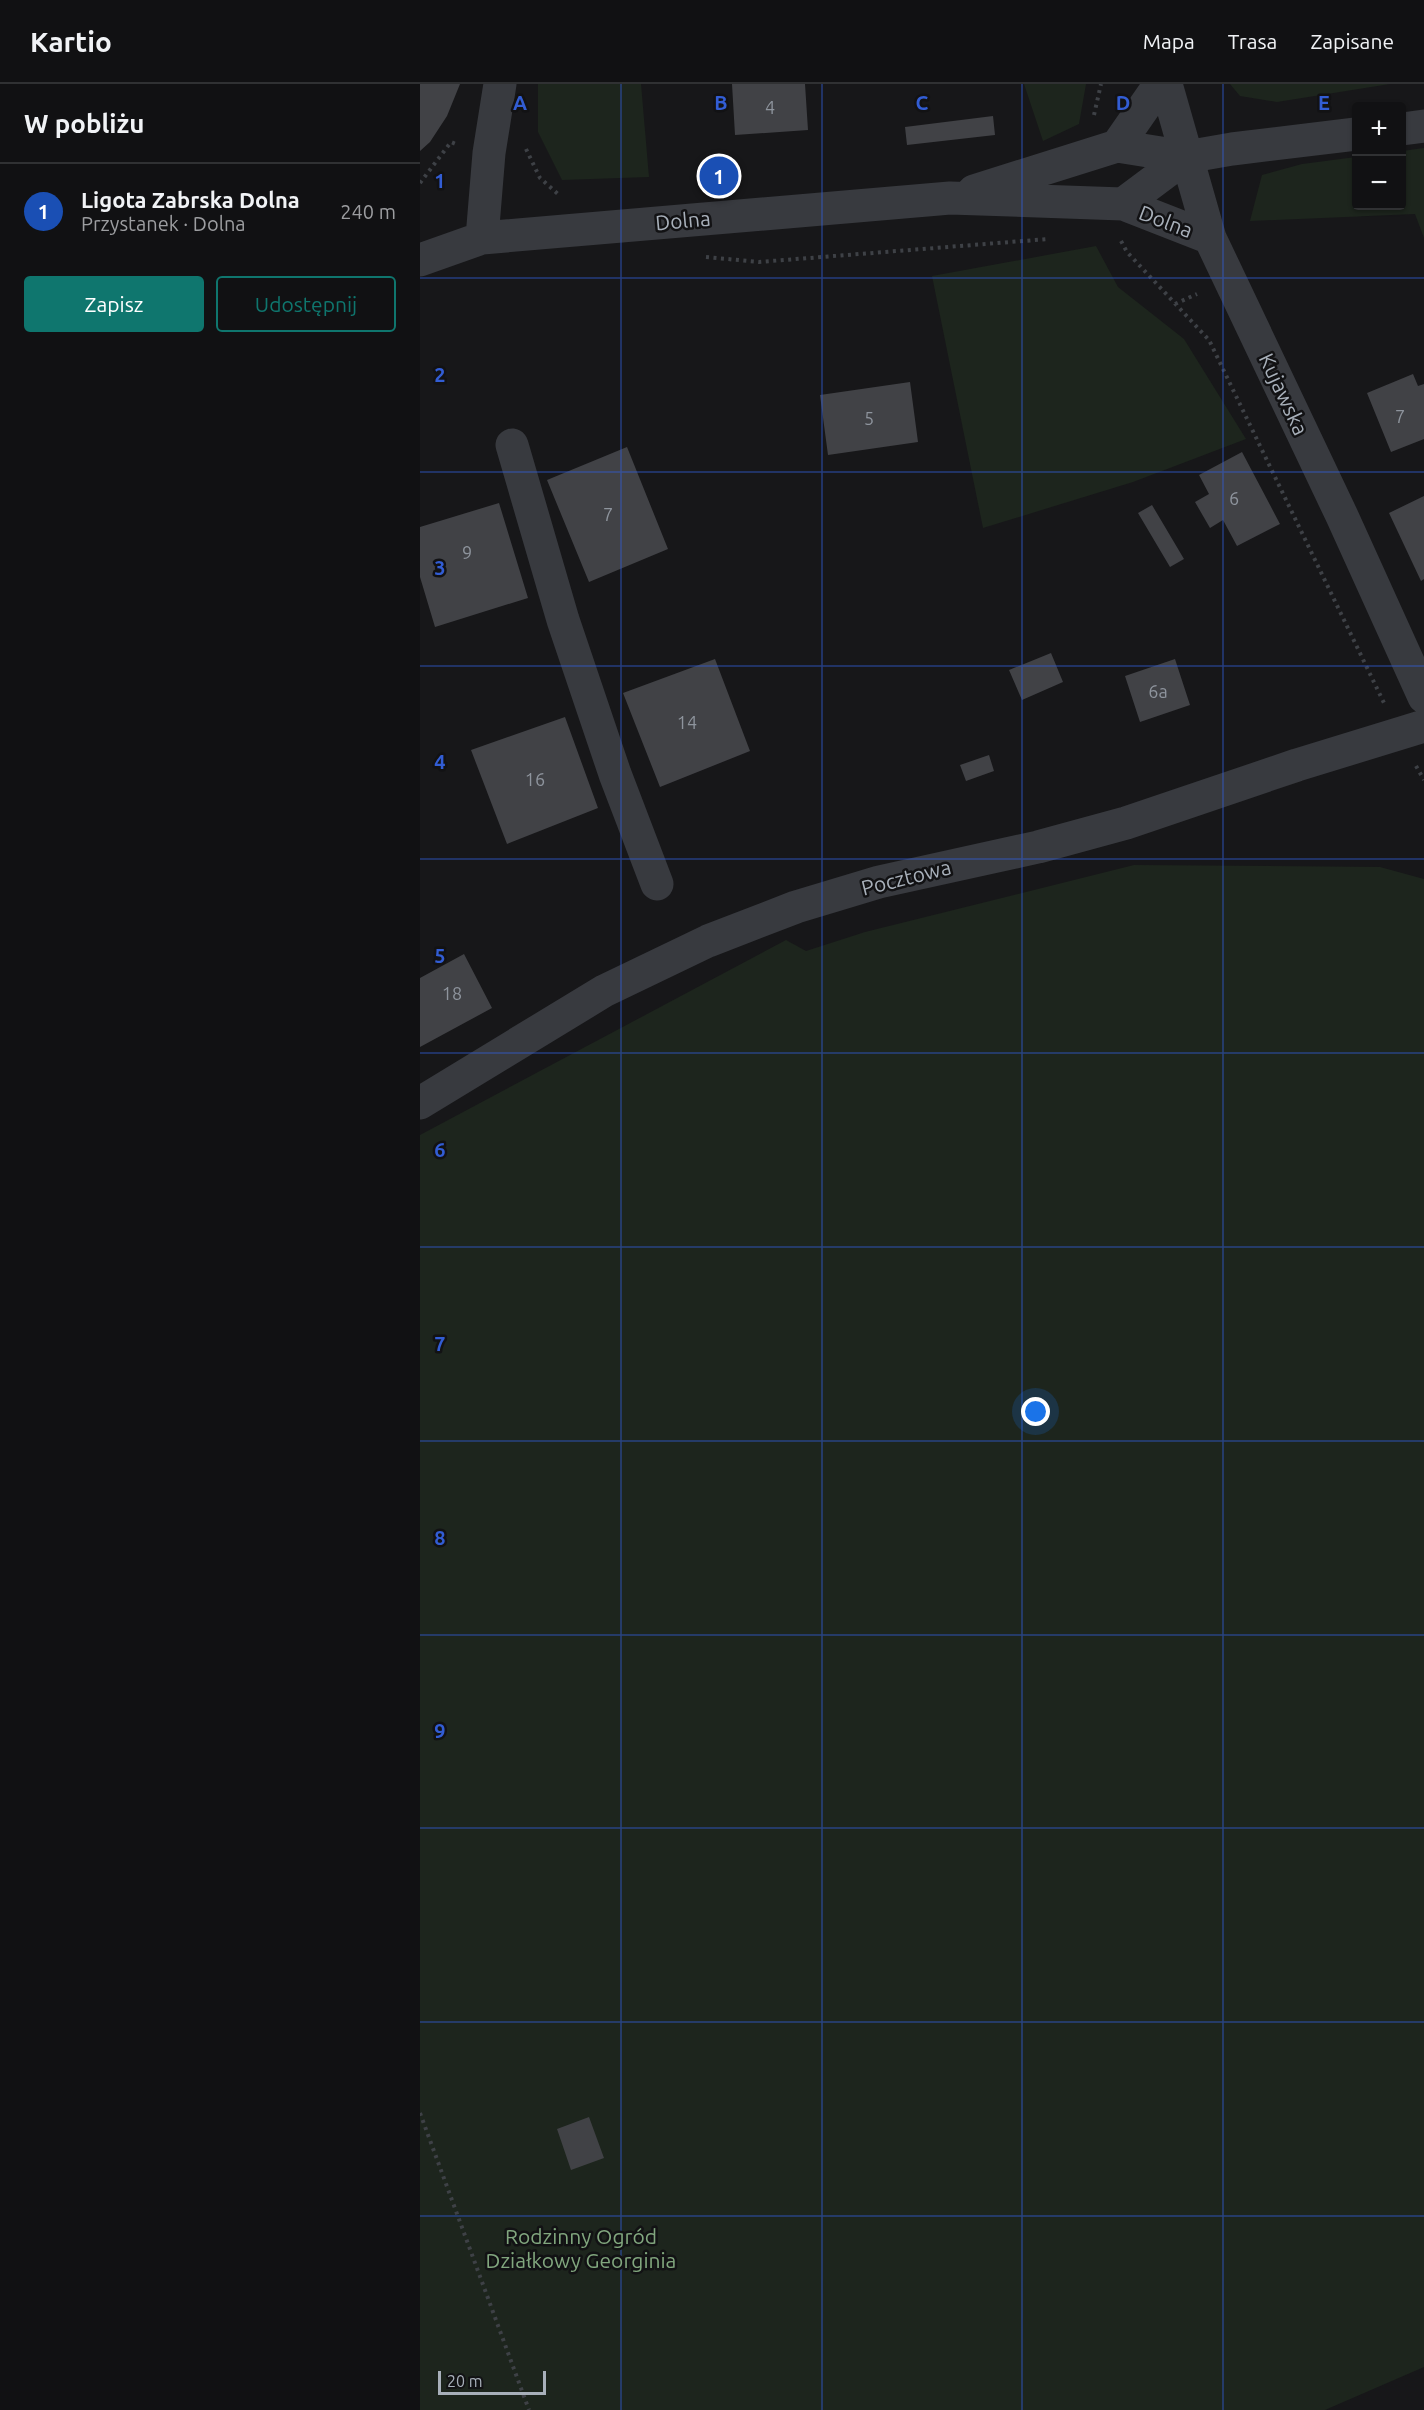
<!DOCTYPE html>
<html lang="pl">
<head>
<meta charset="utf-8">
<style>
  body { margin:0; font-family:Ubuntu,sans-serif; background:#1a1a1c; color:#f1f3f6 }
  .controls { position:absolute; right:18px; top:18px; display:grid; overflow:hidden; border-radius:6px; box-shadow:0 2px 4px #0004 }
  .controls button { width:54px; height:54px; display:grid; place-items:center; padding:0; border:0; border-bottom:2px solid #303133; background:#111113; color:#f1f3f6; font:30px sans-serif }
  .scale { position:absolute; left:18px; bottom:15px; width:108px; box-sizing:border-box; padding-left:6px; border:3px solid #a8b0ba; border-top:0; font-size:16px; line-height:21px; white-space:nowrap; color:#a8b0ba; -webkit-text-stroke:4px #121214; paint-order:stroke }
  .you { position:absolute; left:616px; top:1328px; width:21px; height:21px; margin:-15px; border:4px solid #fff; border-radius:50%; background:#1a73e8; box-shadow:0 0 0 9px #1a73e833 }
  .badge { display:grid; place-items:center; width:39px; height:39px; border-radius:50%; background:#0f766e; color:#fff; font-size:20px; font-weight:700 }
  .pin { position:absolute; translate:-50% -50%; border:3px solid #fff; box-shadow:0 2px 6px #0006 }
  .list { margin:0; padding:0; list-style:none }
  h2 { display:flex; justify-content:space-between; align-items:center; height:78px; margin:0; padding:0 24px; font-size:26px }
  h2 small { font-size:20px; font-weight:400; color:#9c9da0 }
  .list li { display:grid; grid-template-columns:39px 1fr auto; gap:18px; align-items:center; box-sizing:border-box; height:96px; padding:0 24px; border-top:2px solid #303133 }
  .list b { display:block; font-size:22px; white-space:nowrap }
  .list p { margin:0; font-size:20px; white-space:nowrap; color:#9c9da0 }
  .list em { font-size:20px; font-style:normal; color:#9c9da0 }
  .actions { display:flex; gap:12px; padding:18px 24px }
  .actions a { flex:1; padding:14px 0; border:2px solid #0f766e; border-radius:6px; text-align:center; font-size:21px; color:#0f766e }
  .actions .main { background:#0f766e; color:#fff }
  .map { position:relative; flex:none; width:1004px; height:2326px; overflow:hidden }
  header { display:flex; align-items:center; gap:36px; box-sizing:border-box; height:84px; padding:0 30px; background:#111113; border-bottom:2px solid #303133 }
  header strong { font-size:28px }
  nav { display:flex; gap:33px; margin-inline-start:auto; font-size:21px }
  main { display:flex }
  aside { flex:1; background:#111113 }
  .map>svg:first-child { display:block }
  .green { fill:#1d251d }
  .building { fill:#414246 }
  .lines { fill:none; stroke-linecap:round; stroke-linejoin:round }
  .path { stroke:#3e4146; stroke-width:4; stroke-dasharray:3 4.5; stroke-linecap:butt }
  .minor { stroke:#383a3f; stroke-width:33 }
  .grid { fill:none; stroke:#325dd4; stroke-width:1.5; stroke-opacity:0.55 }
  .labels { text-anchor:middle; dominant-baseline:central; stroke-width:5; stroke-linejoin:round; paint-order:stroke }
  .number-label { font-size:18px; fill:#8e949d }
  .street-label { font-size:21px; fill:#a8b0ba; stroke:#121214 }
  .park-label { font-size:21px; fill:#81a67e; stroke:#121214 }
  .grid-label { font-size:20px; text-anchor:middle; font-weight:bold; fill:#325dd4; stroke:#121214; stroke-width:5; stroke-linejoin:round; paint-order:stroke }
</style>
</head>
<body>
<header>
<strong>Kartio</strong>
<nav><a>Mapa</a><a>Trasa</a><a>Zapisane</a></nav>
</header>
<main>
<aside>
<h2>W pobliżu<small></small></h2>
<ul class="list">
<li><span class="badge" style="background:#1a4fb4">1</span><div><b>Ligota Zabrska Dolna</b><p>Przystanek · Dolna</p></div><em>240 m</em></li>
</ul>
<div class="actions"><a class="main">Zapisz</a><a>Udostępnij</a></div>
</aside>
<div class="map">
<svg width="1004" height="2326" viewBox="0 0 1004 2326">
  <rect width="100%" height="100%" fill="#171719"/>
  <!-- green -->
  <path class="green" d="M118 0H221L229 93 142 96 118 48Z
    M604 0H666L659 40 623 57Z
    M810 0H970L857 18 820 12Z
    M1004 64V154L995 130 830 137 842 91 882 80 936 73V122H982V67Z
    M676 162 698 203 764 255 826 355 713 398 563 444 512 192Z
    M714 781 960 783 1004 795V2283L905 2326H0V1051L366 856 386 867 445 848Z"/>
  <!-- building -->
  <path class="building" d="M0 0H40L27 32 10 58 0 67Z
    M312 0H385L388 46 315 51Z
    M573 32 575 51 487 61 485 43Z
    M993 290 998 302 1004 300V355L971 368 947 309Z
    M490 298 498 358 408 371 400 311Z
    M207 363 248 465 169 498 127 396Z
    M822 368 860 440 817 462 803 436 790 444 775 418 789 410 779 391Z
    M1004 412V495L1001 497 969 429Z
    M79 419 108 514 15 543 0 493V443Z
    M732 421 764 475 750 483 718 429Z
    M631 569 643 598 602 616 589 586Z
    M295 575 330 667 240 703 203 609Z
    M755 575 770 621 720 638 705 592Z
    M145 633 178 724 87 760 51 666Z
    M569 671 574 687 546 697 540 681Z
    M44 870 72 924 0 963V894Z
    M169 2033 184 2074 151 2086 137 2045Z"/>
  <g class="lines">
    <!-- path -->
    <path class="path" d="M674 31 681 0
      M106 65 120 94 139 111
      M0 99 31 58 36 60
      M701 157 707 168 789 256 964 619
      M286 173 339 178 628 155
      M755 220 777 210
      M996 682 1004 696
      M0 2029 109 2326"/>
    <!-- minor -->
    <path class="minor" d="M746 0 790 154 922 432 1004 613
      M982 45 1004 42
      M697 62 766 73 812 65 936 50
      M554 107 697 62 740 0
      M703 120 766 73
      M62 154 69 69 80 0
      M0 176 62 154 530 114 703 120 790 154
      M92 361 143 536 195 690 237 800
      M0 1019 184 907 288 857 376 823 459 798 618 763 706 739 877 681 1004 642"/>
  </g>
  <!-- grid -->
  <path class="grid" d="M201 0V2326M402 0V2326M602 0V2326M803 0V2326M0 194H1004M0 388H1004M0 582H1004M0 775H1004M0 969H1004M0 1163H1004M0 1357H1004M0 1551H1004M0 1744H1004M0 1938H1004M0 2132H1004"/>
  <g class="labels">
    <!-- number labels -->
    <g class="number-label">
      <text x="350" y="23">4</text>
      <text x="980" y="332">7</text>
      <text x="449" y="334">5</text>
      <text x="814" y="414">6</text>
      <text x="188" y="430">7</text>
      <text x="47" y="468">9</text>
      <text x="738" y="607">6a</text>
      <text x="267" y="638">14</text>
      <text x="115" y="695">16</text>
      <text x="32" y="909">18</text>
    </g>
    <!-- street labels -->
    <g class="street-label">
      <text transform="translate(263 136) rotate(-5)">Dolna</text>
      <text transform="translate(746 137) rotate(21)">Dolna</text>
      <text transform="translate(864 310) rotate(65)">Kujawska</text>
      <text transform="translate(486 793) rotate(-14)">Pocztowa</text>
    </g>
    <!-- park labels -->
    <g class="park-label">
      <text x="161" y="2152">Rodzinny Ogród<tspan x="161" dy="24">Działkowy Georginia</tspan></text>
    </g>
  </g>
  <g class="grid-label">
    <text x="100" y="26">A</text>
    <text x="301" y="26">B</text>
    <text x="502" y="26">C</text>
    <text x="703" y="26">D</text>
    <text x="904" y="26">E</text>
    <text x="20" y="104">1</text>
    <text x="20" y="298">2</text>
    <text x="20" y="491">3</text>
    <text x="20" y="685">4</text>
    <text x="20" y="879">5</text>
    <text x="20" y="1073">6</text>
    <text x="20" y="1267">7</text>
    <text x="20" y="1461">8</text>
    <text x="20" y="1654">9</text>
  </g>
</svg>
<div class="controls">
<button>+</button>
<button>−</button>
</div>
<div class="scale">20 m</div>
<div class="you"></div>
<div class="pin badge" style="left:299px;top:92px;background:#1a4fb4">1</div>
</div>
</main>
</body>
</html>
